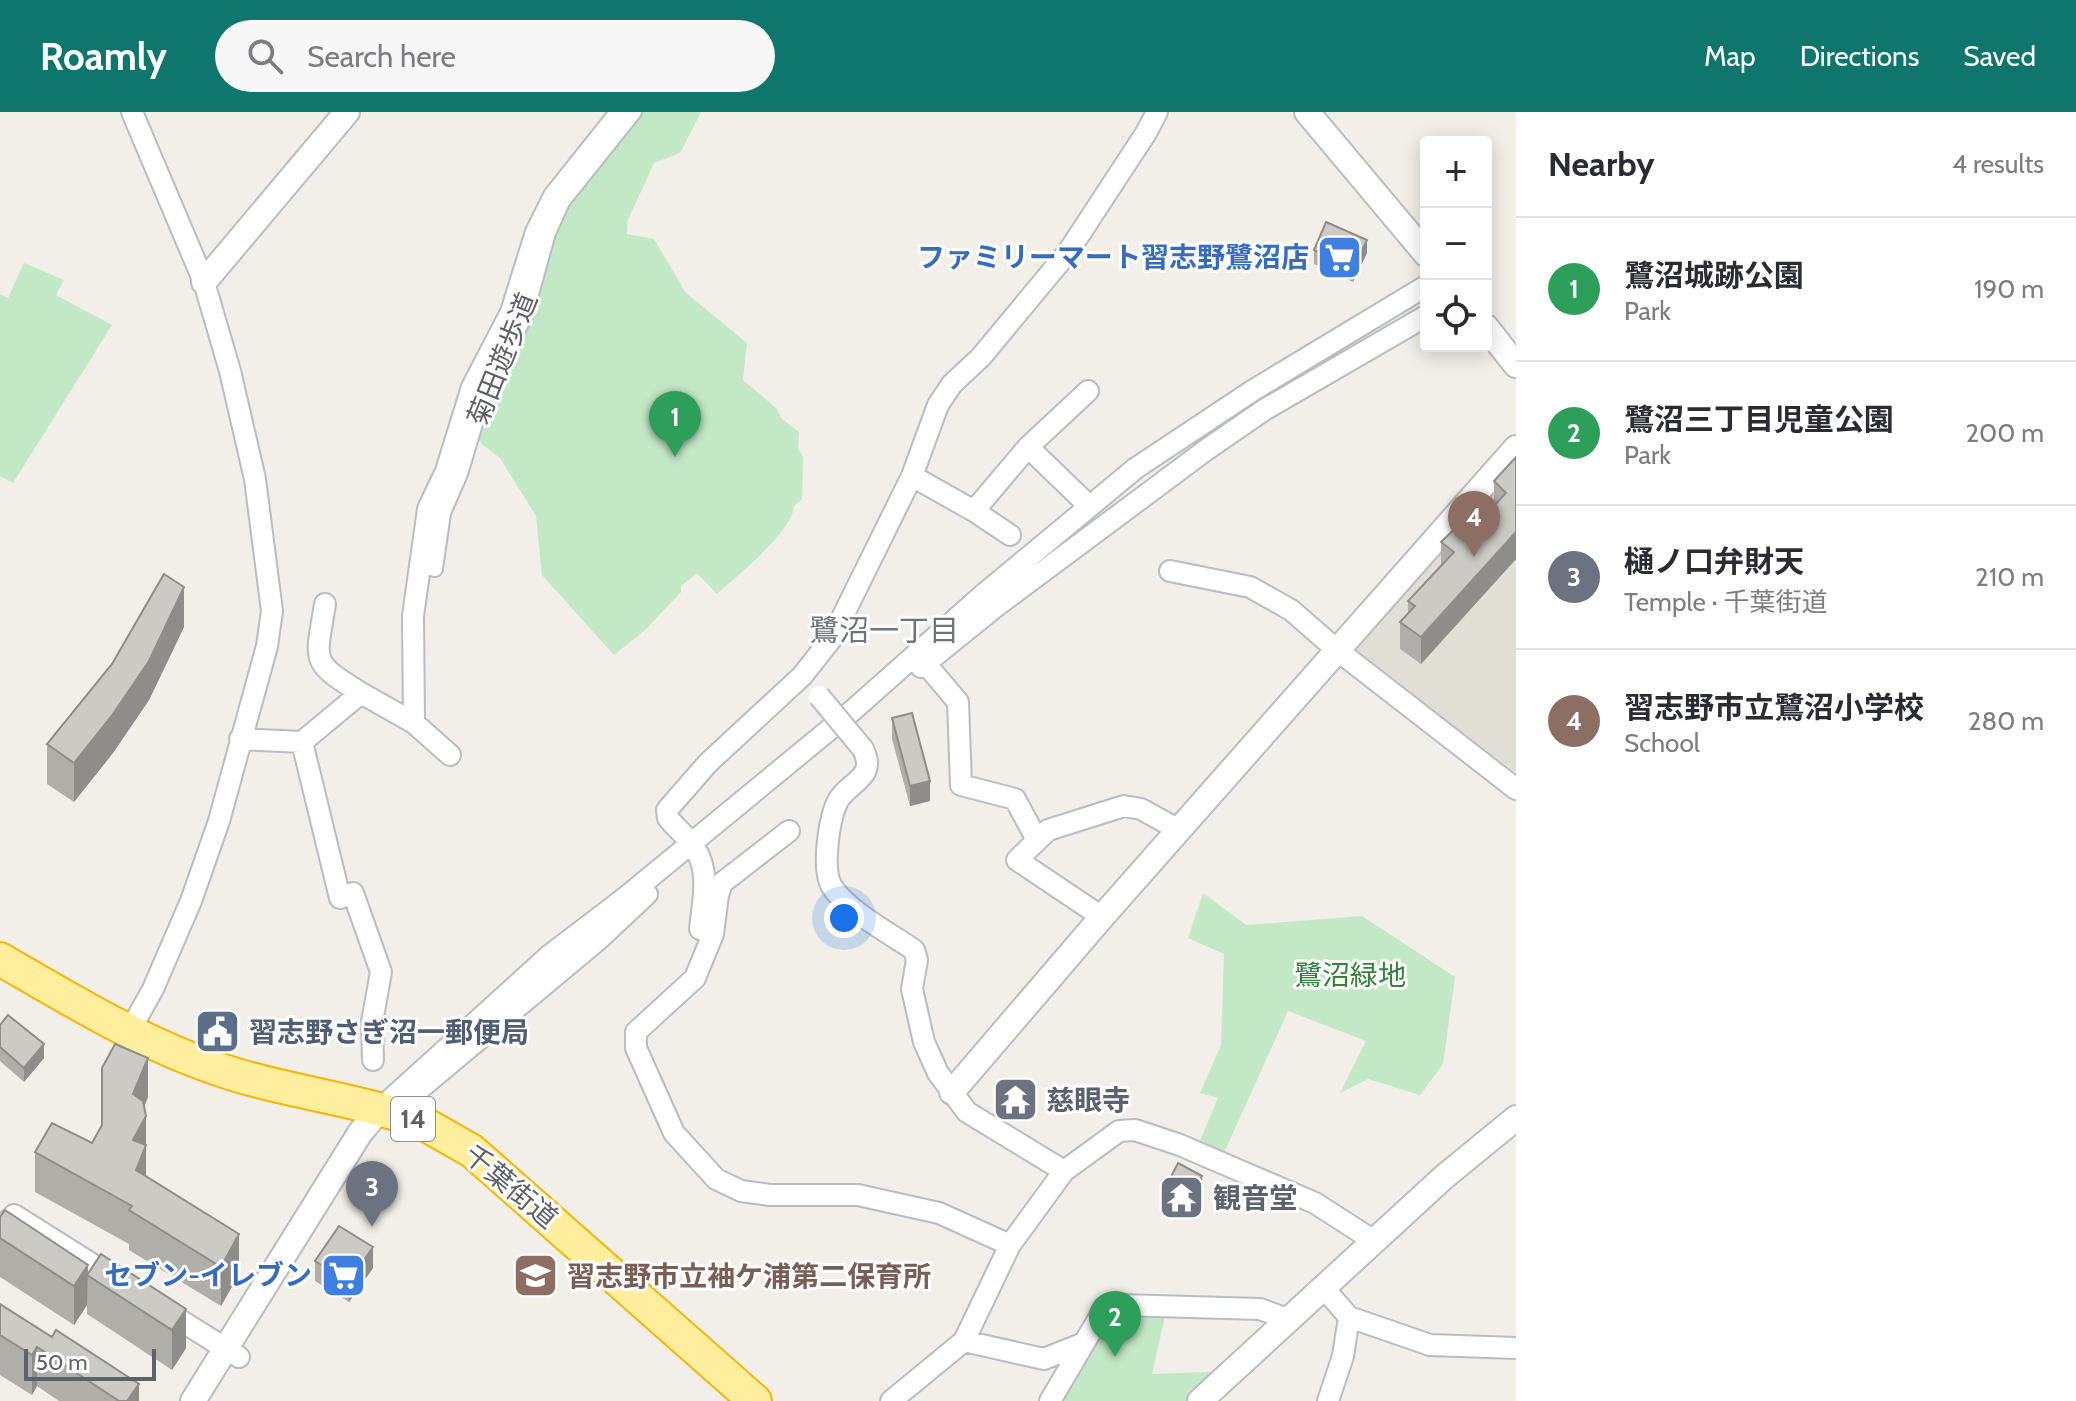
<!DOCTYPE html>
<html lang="en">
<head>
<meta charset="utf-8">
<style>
  body { margin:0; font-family:Cabin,"Noto Sans JP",sans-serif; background:#f7f7f7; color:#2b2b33 }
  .controls { position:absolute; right:24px; top:24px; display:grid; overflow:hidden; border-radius:8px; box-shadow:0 4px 20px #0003 }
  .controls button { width:72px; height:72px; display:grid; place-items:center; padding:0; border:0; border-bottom:2px solid #e1e1e2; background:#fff; color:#2b2b33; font:40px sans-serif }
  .scale { position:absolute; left:24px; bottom:20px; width:132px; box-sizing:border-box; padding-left:8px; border:4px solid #5e6267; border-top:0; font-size:22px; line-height:28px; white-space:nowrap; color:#5e6267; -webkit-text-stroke:6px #fff; paint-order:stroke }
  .you { position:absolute; left:844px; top:806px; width:28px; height:28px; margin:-20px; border:6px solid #fff; border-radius:50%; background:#1a73e8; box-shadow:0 0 0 12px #1a73e833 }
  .badge { display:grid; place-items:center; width:52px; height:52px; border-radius:50%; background:#0f766e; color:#fff; font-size:26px; font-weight:700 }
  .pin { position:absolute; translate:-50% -66px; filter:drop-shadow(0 2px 4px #0008) }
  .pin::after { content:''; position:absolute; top:42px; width:28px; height:24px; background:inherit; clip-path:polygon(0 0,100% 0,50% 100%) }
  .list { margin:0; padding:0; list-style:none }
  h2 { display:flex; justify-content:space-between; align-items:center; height:104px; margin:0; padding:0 32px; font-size:34px }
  h2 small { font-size:26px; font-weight:400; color:#7c7c81 }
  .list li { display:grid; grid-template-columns:52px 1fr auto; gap:24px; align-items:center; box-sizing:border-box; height:144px; padding:0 32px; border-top:2px solid #e1e1e2 }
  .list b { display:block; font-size:30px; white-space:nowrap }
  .list p { margin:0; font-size:26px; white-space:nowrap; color:#7c7c81 }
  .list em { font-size:26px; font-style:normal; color:#7c7c81 }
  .icon { flex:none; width:44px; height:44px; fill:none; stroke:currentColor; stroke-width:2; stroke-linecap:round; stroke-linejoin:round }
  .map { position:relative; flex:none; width:1516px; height:1289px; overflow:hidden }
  header { display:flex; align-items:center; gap:48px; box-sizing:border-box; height:112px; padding:0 40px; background:#0f766e; color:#fff }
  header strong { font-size:38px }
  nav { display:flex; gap:44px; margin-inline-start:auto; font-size:28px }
  .search { width:560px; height:72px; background:#f7f7f7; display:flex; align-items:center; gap:20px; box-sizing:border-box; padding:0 28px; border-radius:44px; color:#7c7c81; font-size:30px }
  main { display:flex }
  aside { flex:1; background:#fff }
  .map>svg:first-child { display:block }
  .education { fill:#e1ded5 }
  .green { fill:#c3e8c5 }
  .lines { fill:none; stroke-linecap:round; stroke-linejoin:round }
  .pedestrian-casing { stroke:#b9bcc0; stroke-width:18 }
  .minor-casing { stroke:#b9bcc0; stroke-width:24 }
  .tertiary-casing { stroke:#b9bcc0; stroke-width:28 }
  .trunk-casing { stroke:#f7b400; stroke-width:36 }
  .pedestrian { stroke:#fff; stroke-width:14 }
  .minor { stroke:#fff; stroke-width:20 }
  .tertiary { stroke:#fff; stroke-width:24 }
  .trunk { stroke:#ffee9e; stroke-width:32 }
  .minor-bridge-casing { stroke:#b9bcc0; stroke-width:24; stroke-linecap:butt }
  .minor-bridge { stroke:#fff; stroke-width:20 }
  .wall { fill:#afaea9 }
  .shaded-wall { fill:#8f8d89 }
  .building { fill:#cccac4; stroke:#8f8d89; stroke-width:2 }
  .labels { text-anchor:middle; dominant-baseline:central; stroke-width:6; stroke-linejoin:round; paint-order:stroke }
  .shield { fill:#fff; stroke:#8e9195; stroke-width:2 }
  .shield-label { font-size:26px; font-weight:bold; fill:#5e6267 }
  .shop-label { font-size:28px; font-weight:bold; fill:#366cbe; stroke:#fff; text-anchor:end }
  .street-label { font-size:28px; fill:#5e6267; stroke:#fff }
  .park-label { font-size:28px; fill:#32823a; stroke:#fff }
  .service-label { font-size:28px; font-weight:bold; fill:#4e5e75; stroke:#fff; text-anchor:start }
  .worship-label { font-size:28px; font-weight:bold; fill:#5b616d; stroke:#fff; text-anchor:start }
  .education-label { font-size:28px; font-weight:bold; fill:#785e54; stroke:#fff; text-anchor:start }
  .neighbourhood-label { font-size:30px; fill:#6f7479; stroke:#fff }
</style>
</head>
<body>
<header>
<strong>Roamly</strong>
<div class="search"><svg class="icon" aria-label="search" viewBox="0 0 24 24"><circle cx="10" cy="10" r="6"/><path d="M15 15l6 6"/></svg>Search here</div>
<nav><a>Map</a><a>Directions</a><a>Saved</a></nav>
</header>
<main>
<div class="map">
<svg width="1516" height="1289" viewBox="0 0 1516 1289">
  <rect width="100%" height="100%" fill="#f1efe7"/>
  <!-- education -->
  <path class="education" d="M1516 356V661L1347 533Z"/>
  <!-- green -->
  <path class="green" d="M626 0H701L680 41 654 51 627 110V122L654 127 686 181 747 231 743 268 776 296 782 307 799 320 798 336 803 345 802 387 794 394C792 420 737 464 717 482L697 461 681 474V480L644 519 614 543 542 463 536 404 500 346 483 333 467 313 539 123Z
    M24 151 64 168 56 183 112 213 13 371 0 364V182L8 186Z
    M1203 781 1246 813 1362 804 1455 865 1443 952 1420 983 1368 967 1340 981 1366 929 1288 899 1223 1043 1199 1031 1218 986 1200 981 1221 933 1224 842 1188 826Z
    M1167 1195 1152 1262 1234 1259 1200 1289H1050L1103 1199Z"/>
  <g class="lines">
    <defs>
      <path id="pedestrian" d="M421 454 435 457 443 401 460 362 484 282 525 204 548 121 562 90 634 0"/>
      <path id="minor" d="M1028 335 1089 394
        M912 364 974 399 1010 423
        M974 399 1028 335 1088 279
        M1170 459 1250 475 1291 498 1337 538 1516 677
        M325 492C316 550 309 549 361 581
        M925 551 958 590 961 673 1015 687 1037 728
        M921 555 994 496 1206 338 1264 298 1426 204
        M414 611 413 504 428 397 446 359 472 275 511 200 536 120 554 84 621 0
        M240 627 302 630 361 581 414 611 450 643
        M302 630 340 786 353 781 381 860 372 910 373 948
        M863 637C877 665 851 669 839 687 829 704 822 755 831 773 844 797 891 822 914 838L917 848 912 877 924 930 938 961 967 1000 1064 1059
        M789 719 722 771 718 783 713 822 695 866 636 920V936L674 1021 716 1067 741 1079 770 1083H858L939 1101 1010 1133
        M1102 805 1017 748 1048 718 1124 694 1141 697 1179 718
        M713 822 700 817C703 787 712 755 690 730 683 721 674 714 668 706L667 698 708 651 802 564 832 526 912 364 938 293 952 272 981 245 1068 140 1146 21 1157 0
        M129 920 153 877 191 789 219 709 267 534 272 499 255 367 230 259 204 170 132 0
        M380 997 550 843 626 785 852 599 984 482 1136 356 1252 279 1426 174
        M396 1002 417 979 599 827 647 782
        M0 1117 14 1103 114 1166
        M1323 1175 1349 1205 1430 1233 1516 1236
        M164 1198 239 1245
        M964 1229 1010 1133 1064 1059 1119 1019 1135 1018 1180 1033 1315 1091 1374 1129
        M891 1289 964 1229 1044 1247 1084 1231
        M1050 1289 1103 1199 1120 1193 1260 1197 1290 1208
        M1328 1289 1343 1244 1349 1205"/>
      <path id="tertiary" d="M1307 0 1426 142
        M204 170 347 0
        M1486 215 1516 253
        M952 980 1102 805 1516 336
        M193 1289 360 1021 380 997
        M1200 1289 1444 1065 1516 1006"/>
      <path id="trunk" d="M0 847C71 888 141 931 218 957 275 977 337 984 396 1002L421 1010 472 1039 755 1289"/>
    </defs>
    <!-- pedestrian casing -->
    <use href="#pedestrian" class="pedestrian-casing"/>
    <!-- minor casing -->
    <use href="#minor" class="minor-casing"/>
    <!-- tertiary casing -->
    <use href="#tertiary" class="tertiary-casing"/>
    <!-- trunk casing -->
    <use href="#trunk" class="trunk-casing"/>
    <!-- pedestrian -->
    <use href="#pedestrian" class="pedestrian"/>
    <!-- minor -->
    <use href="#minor" class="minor"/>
    <!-- tertiary -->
    <use href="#tertiary" class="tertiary"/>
    <!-- trunk -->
    <use href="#trunk" class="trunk"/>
    <defs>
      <path id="minor-bridge" d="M819 584 863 637"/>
    </defs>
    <!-- minor-bridge casing -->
    <use href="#minor-bridge" class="minor-bridge-casing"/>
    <!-- minor-bridge -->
    <use href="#minor-bridge" class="minor-bridge"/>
  </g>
  <!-- wall -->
  <path class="wall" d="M1314 138 1367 141 1353 170 1314 152Z
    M1516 345V447L1421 552 1400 537V510L1408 501V489L1441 454V430L1479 410 1494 394V369Z
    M184 515 149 588 113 641 74 690 47 672V632Z
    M892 606 930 689 910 694 892 627Z
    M0 913 44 946 24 970 0 949Z
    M231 916 223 935 209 929V922Z
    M148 985 144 995 146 1065 239 1162 221 1194 129 1138V1132L35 1080V1040L92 1031Z
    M1202 1078 1186 1105 1163 1093V1080Z
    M0 1105 88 1162 186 1197V1236L172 1258 87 1202V1193L74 1213 0 1165Z
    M315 1149 373 1156 349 1190 315 1169Z
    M0 1192 139 1289H59L37 1274 32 1283 0 1263Z"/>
  <!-- shaded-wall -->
  <path class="shaded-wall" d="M1367 128V141L1353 170V157Z
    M1516 420V447L1421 552V525Z
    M184 475V515L149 588 113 641 74 690V651Z
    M930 669V689L910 694V674Z
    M231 909V916L223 935V928Z
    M44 932V946L24 970V956Z
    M148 946V985L133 1021V982Z
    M146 1004V1072L136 1098 133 1028Z
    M1202 1064V1078L1186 1105V1092Z
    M239 1122V1162L221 1194V1155Z
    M373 1135V1156L349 1190V1170Z
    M88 1153 87 1193 74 1213V1174Z
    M186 1197V1236L172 1258V1218Z
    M37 1235V1274L32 1283V1243Z
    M139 1272V1289H127Z"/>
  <!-- building -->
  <path class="building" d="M1326 110 1367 128 1353 157 1314 138Z
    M1516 345V420L1421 525 1400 510 1415 494 1408 489 1454 440 1441 430 1470 402 1479 410 1506 381 1494 369Z
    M164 462 184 475 149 549 113 602 74 651 47 632 112 552Z
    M912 601 930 669 910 674 892 606Z
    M8 903 44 932 24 956 0 935V913Z
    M217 904 231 909 223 928 209 922Z
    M115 932 148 946 133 982 143 989 146 1004 133 1028 146 1033 136 1058 239 1122 221 1155 129 1098 132 1094 35 1040 52 1011 92 1031 102 1013V956Z
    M1178 1051 1202 1064 1186 1092 1163 1080Z
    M5 1098 88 1153 74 1174 0 1126V1105Z
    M339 1114 373 1135 349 1170 315 1149Z
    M101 1142 186 1197 172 1218 87 1163Z
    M0 1192 52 1225 56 1218 139 1272 127 1289H119L37 1235 32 1243 0 1223Z"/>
  <!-- icons -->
  <defs>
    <symbol id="supermarket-square" viewBox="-11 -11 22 22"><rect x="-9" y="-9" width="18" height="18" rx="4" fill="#3f7fe0" stroke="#fff"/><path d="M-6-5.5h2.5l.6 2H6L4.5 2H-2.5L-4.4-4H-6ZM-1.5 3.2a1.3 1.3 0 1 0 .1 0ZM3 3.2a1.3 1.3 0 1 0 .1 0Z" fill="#fff"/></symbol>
    <symbol id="civic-square" viewBox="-11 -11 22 22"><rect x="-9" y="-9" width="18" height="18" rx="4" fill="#5c6f8a" stroke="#fff"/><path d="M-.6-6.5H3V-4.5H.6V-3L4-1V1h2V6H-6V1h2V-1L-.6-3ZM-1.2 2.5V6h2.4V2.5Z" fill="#fff"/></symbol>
    <symbol id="temple-square" viewBox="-11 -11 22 22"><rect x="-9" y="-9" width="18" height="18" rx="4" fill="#6b7280" stroke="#fff"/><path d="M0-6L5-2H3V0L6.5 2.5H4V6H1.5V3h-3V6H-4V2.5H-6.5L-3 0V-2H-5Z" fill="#fff"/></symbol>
    <symbol id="school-square" viewBox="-11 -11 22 22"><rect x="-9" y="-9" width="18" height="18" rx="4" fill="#8d6e63" stroke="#fff"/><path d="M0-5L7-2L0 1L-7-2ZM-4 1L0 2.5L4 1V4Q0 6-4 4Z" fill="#fff"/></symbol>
  </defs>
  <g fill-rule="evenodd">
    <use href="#supermarket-square" x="1314" y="120" width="51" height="51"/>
    <use href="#civic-square" x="192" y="894" width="51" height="51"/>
    <use href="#temple-square" x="990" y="962" width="51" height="51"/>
    <use href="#temple-square" x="1156" y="1060" width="51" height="51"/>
    <use href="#supermarket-square" x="318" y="1138" width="51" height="51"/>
    <use href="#school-square" x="510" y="1138" width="51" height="51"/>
  </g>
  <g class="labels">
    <!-- shield labels -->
    <rect class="shield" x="391" y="985" width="44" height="44" rx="6"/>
    <g class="shield-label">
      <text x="413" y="1007">14</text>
    </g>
    <!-- shop labels -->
    <g class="shop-label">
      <text x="1309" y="145">ファミリーマート習志野鷺沼店</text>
      <text x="312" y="1163">セブン-イレブン</text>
    </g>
    <!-- street labels -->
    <g class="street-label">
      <text transform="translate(502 247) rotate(-68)">菊田遊歩道</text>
      <text transform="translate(511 1074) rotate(40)">千葉街道</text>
    </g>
    <!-- park labels -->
    <g class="park-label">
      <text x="1350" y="863">鷺沼緑地</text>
    </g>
    <!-- service labels -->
    <g class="service-label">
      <text x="249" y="920">習志野さぎ沼一郵便局</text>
    </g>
    <!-- worship labels -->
    <g class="worship-label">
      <text x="1046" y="988">慈眼寺</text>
      <text x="1213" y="1086">観音堂</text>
    </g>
    <!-- education labels -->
    <g class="education-label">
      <text x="567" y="1164">習志野市立袖ケ浦第二保育所</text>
    </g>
    <!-- neighbourhood labels -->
    <g class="neighbourhood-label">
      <text x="884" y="518">鷺沼一丁目</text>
    </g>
  </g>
</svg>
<div class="controls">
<button>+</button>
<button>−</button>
<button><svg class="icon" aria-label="locate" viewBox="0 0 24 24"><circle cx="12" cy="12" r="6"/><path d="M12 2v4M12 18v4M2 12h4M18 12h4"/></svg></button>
</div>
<div class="scale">50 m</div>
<div class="you"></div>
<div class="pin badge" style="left:675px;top:345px;background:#2e9e5b">1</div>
<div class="pin badge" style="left:1115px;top:1245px;background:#2e9e5b">2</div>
<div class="pin badge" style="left:372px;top:1115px;background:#6b7280">3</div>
<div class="pin badge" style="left:1474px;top:445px;background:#8d6e63">4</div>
</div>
<aside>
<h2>Nearby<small>4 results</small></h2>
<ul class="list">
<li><span class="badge" style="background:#2e9e5b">1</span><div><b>鷺沼城跡公園</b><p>Park</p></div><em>190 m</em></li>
<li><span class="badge" style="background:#2e9e5b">2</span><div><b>鷺沼三丁目児童公園</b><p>Park</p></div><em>200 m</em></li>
<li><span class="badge" style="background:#6b7280">3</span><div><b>樋ノ口弁財天</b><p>Temple · 千葉街道</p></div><em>210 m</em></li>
<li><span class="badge" style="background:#8d6e63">4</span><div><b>習志野市立鷺沼小学校</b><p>School</p></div><em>280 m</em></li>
</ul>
</aside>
</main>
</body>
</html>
